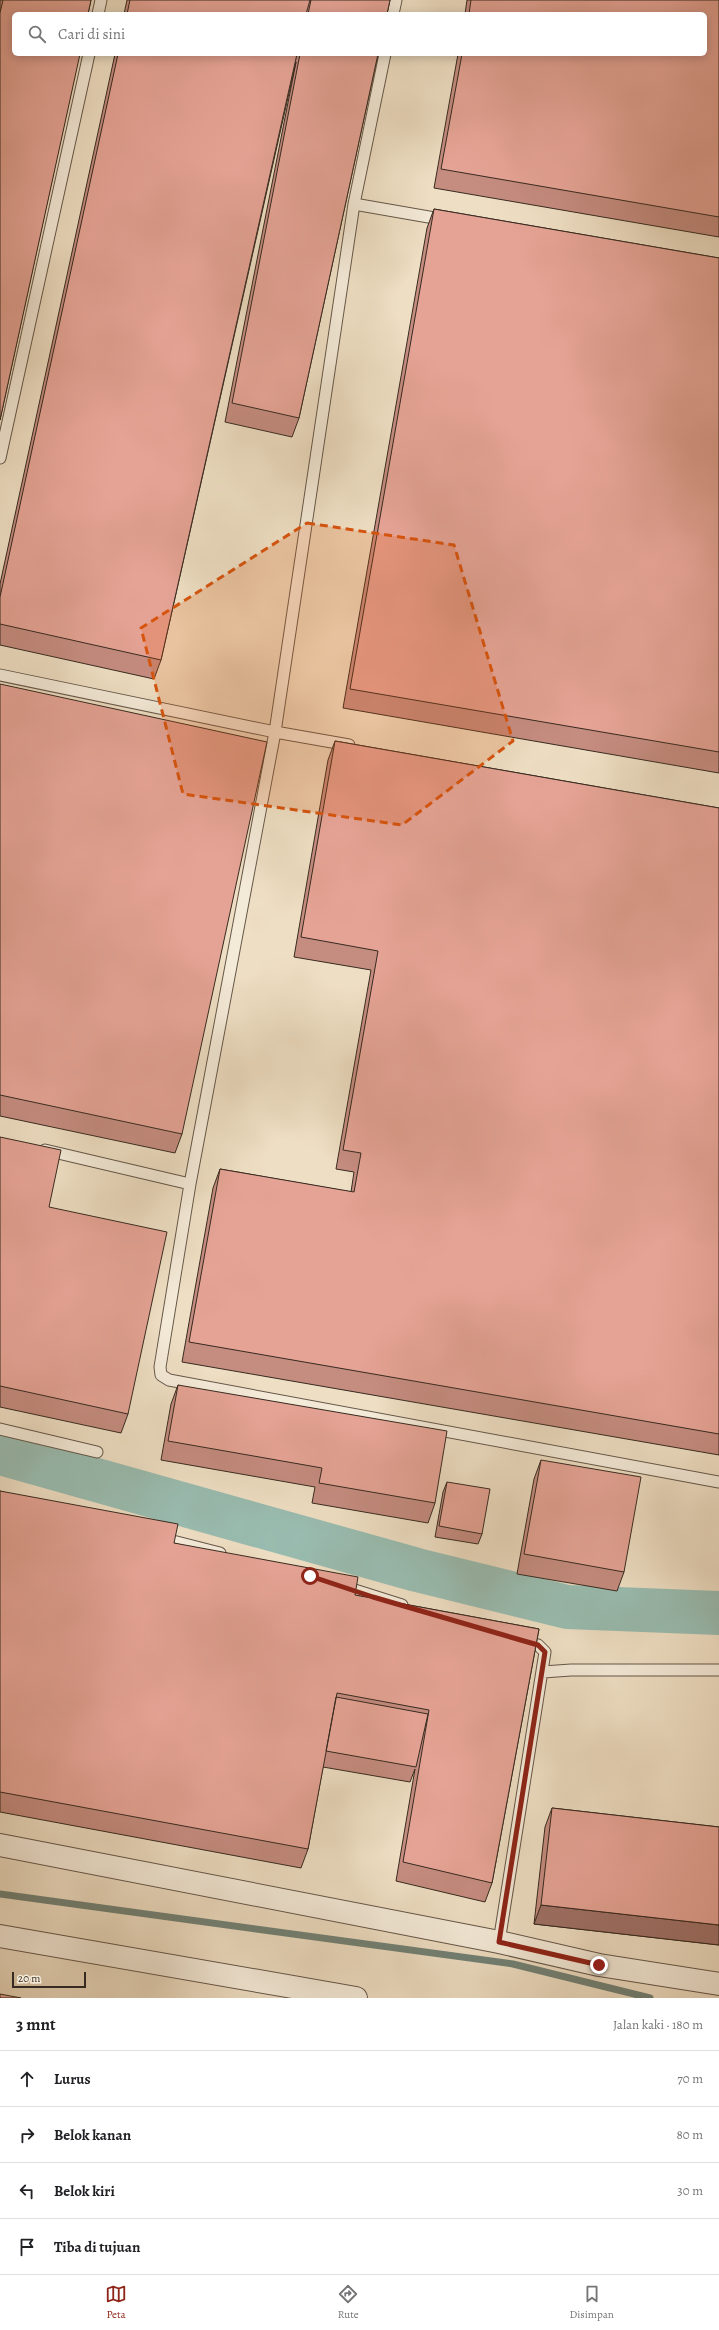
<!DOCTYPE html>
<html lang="id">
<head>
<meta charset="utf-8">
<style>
  body { margin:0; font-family:Alegreya,serif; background:#f6f6f6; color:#202124 }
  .scale { position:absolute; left:12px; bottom:10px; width:74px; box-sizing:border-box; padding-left:4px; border:2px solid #372a20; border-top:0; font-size:11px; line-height:14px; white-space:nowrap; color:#372a20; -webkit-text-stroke:3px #f4ead8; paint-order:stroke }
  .stop { position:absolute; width:12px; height:12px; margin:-9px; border:3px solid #8f2418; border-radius:50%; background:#fff }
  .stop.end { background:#8f2418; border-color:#fff; box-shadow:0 1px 4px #0008 }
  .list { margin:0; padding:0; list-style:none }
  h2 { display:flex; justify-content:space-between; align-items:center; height:52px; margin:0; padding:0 16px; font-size:17px }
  h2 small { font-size:13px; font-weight:400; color:#757577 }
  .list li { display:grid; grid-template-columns:26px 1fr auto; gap:12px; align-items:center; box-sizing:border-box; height:56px; padding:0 16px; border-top:1px solid #e0e0e0 }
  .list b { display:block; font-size:15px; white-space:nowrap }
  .list em { font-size:13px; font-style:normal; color:#757577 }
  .icon { flex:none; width:22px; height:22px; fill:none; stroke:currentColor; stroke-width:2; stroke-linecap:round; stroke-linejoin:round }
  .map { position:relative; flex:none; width:719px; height:1998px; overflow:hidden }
  .search { position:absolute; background:#fff; box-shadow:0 2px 10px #0003; left:12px; right:12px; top:12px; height:44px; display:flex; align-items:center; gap:10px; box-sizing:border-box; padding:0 14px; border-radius:6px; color:#757577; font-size:15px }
  .sheet { height:276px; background:#fff }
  nav { display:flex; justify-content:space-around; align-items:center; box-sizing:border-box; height:56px; border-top:1px solid #e0e0e0; background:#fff; font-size:11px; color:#757577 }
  nav a { display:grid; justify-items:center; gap:2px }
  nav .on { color:#8f2418 }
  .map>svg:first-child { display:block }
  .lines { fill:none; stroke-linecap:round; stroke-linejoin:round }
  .stream { stroke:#728276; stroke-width:7 }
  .river { stroke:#99bcb0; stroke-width:44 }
  .service-casing { stroke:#655749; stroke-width:13 }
  .minor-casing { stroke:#655749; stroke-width:24 }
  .service { stroke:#f4ead8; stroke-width:11 }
  .minor { stroke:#f4ead8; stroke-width:22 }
  .wall { fill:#c58c80; stroke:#372a20 }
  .shaded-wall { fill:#a07268; stroke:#372a20 }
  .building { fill:#e5a395; stroke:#372a20 }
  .route { stroke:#8f2418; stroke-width:5 }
  .marked { fill:#d6540e; fill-opacity:0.2; stroke:#d6540e; stroke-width:3; stroke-dasharray:8 5; stroke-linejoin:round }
</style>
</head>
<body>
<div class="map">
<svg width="719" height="1998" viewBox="0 0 719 1998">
  <rect width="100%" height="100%" fill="#eedec3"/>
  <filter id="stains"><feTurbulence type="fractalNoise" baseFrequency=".005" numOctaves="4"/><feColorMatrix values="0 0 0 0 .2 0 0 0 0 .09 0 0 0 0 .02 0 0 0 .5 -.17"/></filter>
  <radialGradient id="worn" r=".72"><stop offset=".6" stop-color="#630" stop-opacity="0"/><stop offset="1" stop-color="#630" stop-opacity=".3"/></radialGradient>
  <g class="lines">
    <!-- stream -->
    <path class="stream" d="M0 1894 513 1964 650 1998"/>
    <!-- river -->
    <path class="river" d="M0 1453 417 1570 567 1607 719 1613"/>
    <defs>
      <path id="service" d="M98 14 101 0
        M393 14 396 0
        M354 204 446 220
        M0 458 89 54
        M0 675 275 732 354 204 385 54
        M349 745 275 732 190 1184 160 1367 161 1375 169 1380 719 1482
        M45 1150 190 1184
        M0 1429 97 1452
        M161 1538 220 1553
        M342 1586 402 1605
        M543 1672 571 1670H719
        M499 1942 545 1652 538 1645 522 1640"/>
      <path id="minor" d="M0 1845 499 1942 599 1965 719 1984
        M0 1936 356 1998"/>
    </defs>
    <!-- service casing -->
    <use href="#service" class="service-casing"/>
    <!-- minor casing -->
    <use href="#minor" class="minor-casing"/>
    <!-- service -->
    <use href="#service" class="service"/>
    <!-- minor -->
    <use href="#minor" class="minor"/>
  </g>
  <!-- wall -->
  <path class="wall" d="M0 0H91L0 420Z
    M127 0H390L387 14H124Z
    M467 0H719V237L434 188 458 54H705V14H465Z
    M115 54H378L299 418 292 437 225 422 296 62 161 660 154 679 0 645V584Z
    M434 209 719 258V773L343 708 427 228Z
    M0 684 182 1134 175 1153 0 1116Z
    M335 741 719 808V1455L182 1362 213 1188 220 1169 351 1192 354 1172 336 1169 371 970 294 957 328 760Z
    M0 1137 49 1207 128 1414 121 1433 0 1407Z
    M178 1385 435 1503 428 1523 312 1503 315 1487 161 1460 171 1404Z
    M541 1460 624 1572 617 1591 517 1574 534 1479Z
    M447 1482 482 1534 478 1544 435 1537 443 1492Z
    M0 1491 174 1543 355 1595 539 1629 492 1883 485 1902 396 1881 415 1769 410 1782 323 1767 308 1849 301 1868 0 1812Z
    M552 1808 719 1827V1945L534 1924 545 1827Z"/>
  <!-- shaded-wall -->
  <path class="shaded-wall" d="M541 1905 719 1925V1945L534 1924Z"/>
  <!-- building -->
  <path class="building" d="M3 0H91L88 14H14V54H80L0 420V13Z
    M130 0H310L306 14H127Z
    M311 0H390L387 14H308Z
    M471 0H719V217L441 169 462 54H705V14H469Z
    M118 54H297L161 660 0 624V597Z
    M300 54H378L299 418 232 403Z
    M434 209 719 258V752L350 689Z
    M0 684 267 742 182 1134 0 1095Z
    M335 741 719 808V1434L189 1342 220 1169 354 1192 361 1153 343 1150 378 951 301 937Z
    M0 1137 61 1150 49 1207 167 1232 128 1414 0 1386Z
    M178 1385 447 1431 435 1503 319 1483 322 1468 168 1441Z
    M541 1460 641 1477 624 1572 524 1554Z
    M447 1482 490 1489 482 1534 439 1526Z
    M0 1491 178 1524 174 1543 358 1577 355 1595 539 1629 492 1883 403 1862 429 1710 337 1693 308 1849 0 1792Z
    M336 1697 428 1714 416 1767 326 1751Z
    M552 1808 719 1827V1925L541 1905Z
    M0 1994 21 1998H0Z"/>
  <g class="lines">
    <!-- route -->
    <path class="route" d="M310 1576 373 1597 538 1645 545 1652 499 1942 599 1965"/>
  </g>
  <!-- marked area -->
  <path class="marked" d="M307 523 454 545 513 741 402 825 183 794 141 628Z"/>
  <rect width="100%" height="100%" filter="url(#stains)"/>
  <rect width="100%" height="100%" fill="url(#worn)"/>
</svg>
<div class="scale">20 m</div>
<div class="stop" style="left:310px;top:1576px"></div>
<div class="stop end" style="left:599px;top:1965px"></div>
<div class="search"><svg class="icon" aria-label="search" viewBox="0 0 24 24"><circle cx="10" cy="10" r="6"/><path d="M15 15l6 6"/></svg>Cari di sini</div>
</div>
<section class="sheet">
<h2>3 mnt<small>Jalan kaki · 180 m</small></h2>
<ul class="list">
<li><svg class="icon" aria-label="ahead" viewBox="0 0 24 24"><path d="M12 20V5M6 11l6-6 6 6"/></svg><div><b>Lurus</b></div><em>70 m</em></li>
<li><svg class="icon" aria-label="right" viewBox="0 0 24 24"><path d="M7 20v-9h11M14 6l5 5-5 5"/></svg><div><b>Belok kanan</b></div><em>80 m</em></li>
<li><svg class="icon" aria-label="left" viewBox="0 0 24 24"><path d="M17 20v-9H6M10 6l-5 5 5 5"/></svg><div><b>Belok kiri</b></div><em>30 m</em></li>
<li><svg class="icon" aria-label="arrive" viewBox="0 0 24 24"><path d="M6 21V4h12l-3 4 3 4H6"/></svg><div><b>Tiba di tujuan</b></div></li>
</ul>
</section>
<nav>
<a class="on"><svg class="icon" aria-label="map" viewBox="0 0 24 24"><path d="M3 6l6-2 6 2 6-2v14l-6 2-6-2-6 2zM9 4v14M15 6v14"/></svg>Peta</a>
<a><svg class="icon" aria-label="directions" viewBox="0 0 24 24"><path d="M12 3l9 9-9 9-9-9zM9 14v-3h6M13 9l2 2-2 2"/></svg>Rute</a>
<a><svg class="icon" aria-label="saved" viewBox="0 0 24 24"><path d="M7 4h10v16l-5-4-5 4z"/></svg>Disimpan</a>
</nav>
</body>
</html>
